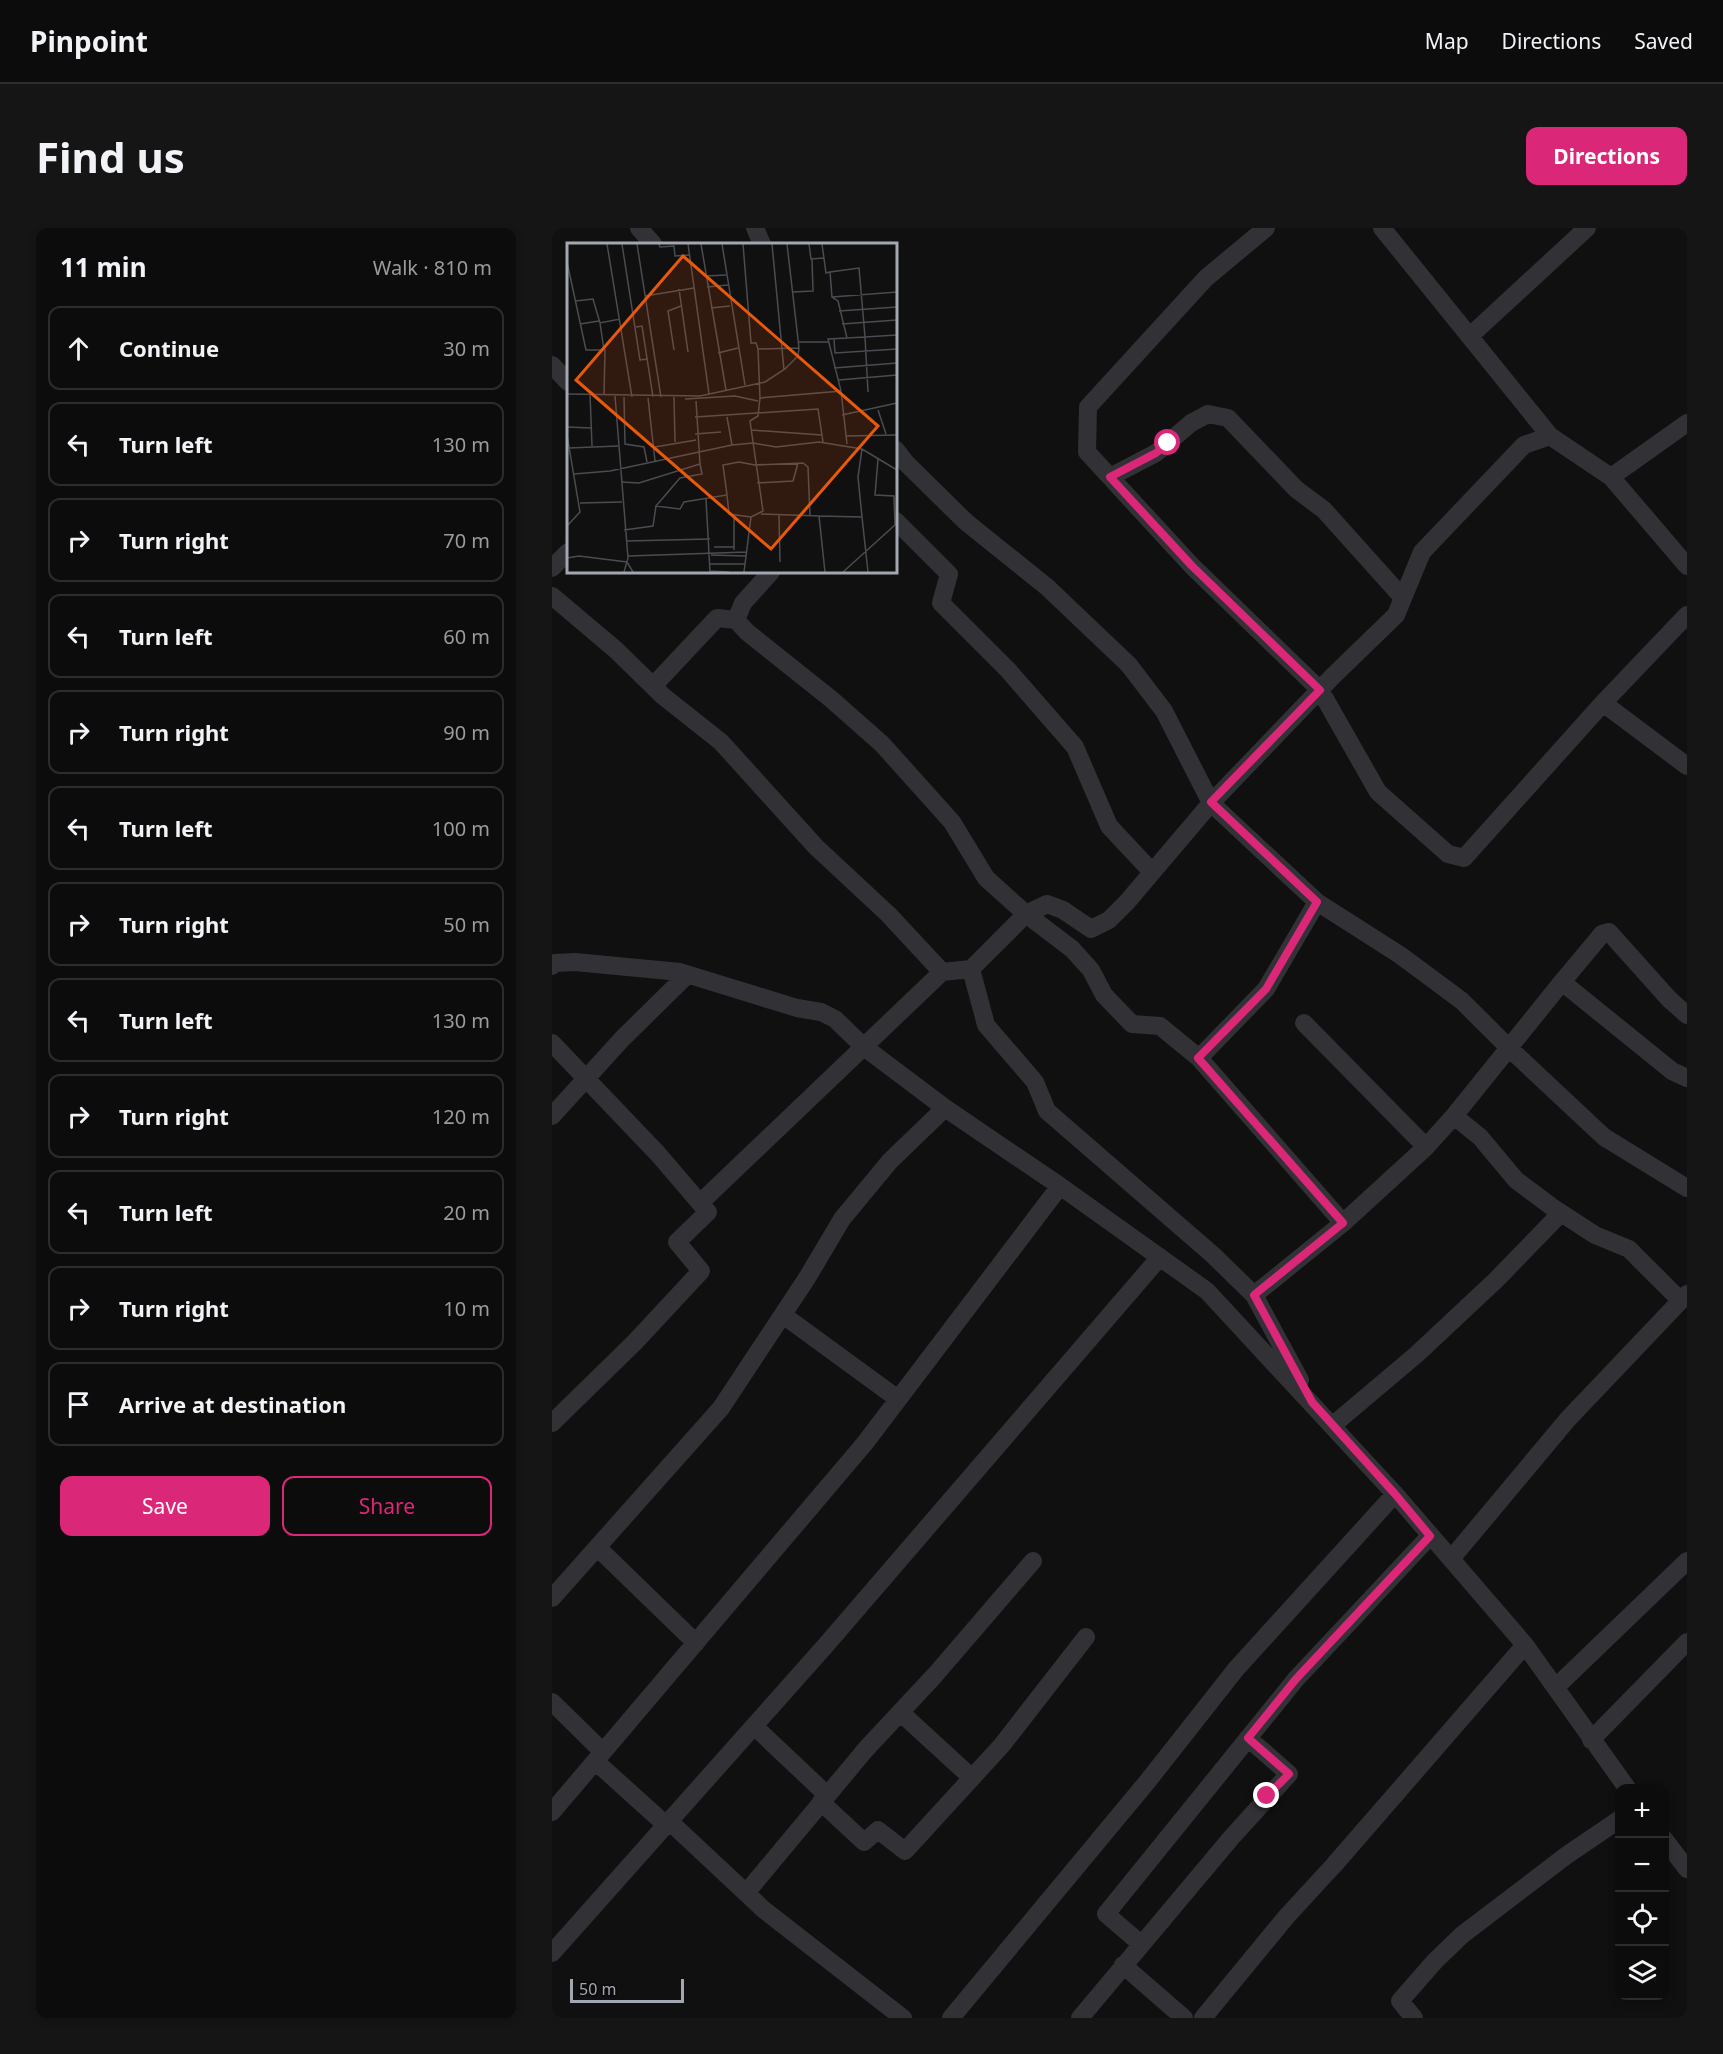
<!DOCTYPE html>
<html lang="en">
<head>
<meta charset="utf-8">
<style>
  body { margin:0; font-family:"Noto Sans",sans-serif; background:#151516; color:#f1f3f6 }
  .controls { position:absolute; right:18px; bottom:18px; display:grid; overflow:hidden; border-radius:12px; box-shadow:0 3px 9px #0003 }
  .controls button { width:54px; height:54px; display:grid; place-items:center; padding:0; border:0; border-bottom:2px solid #2c2c2e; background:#0c0c0d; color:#f1f3f6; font:30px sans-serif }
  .scale { position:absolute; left:18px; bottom:15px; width:114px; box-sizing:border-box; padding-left:6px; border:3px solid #a3a7b1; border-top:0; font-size:16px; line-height:21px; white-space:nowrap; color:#a3a7b1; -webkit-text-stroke:4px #0b0b0c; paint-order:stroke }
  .stop { position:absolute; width:18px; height:18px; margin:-14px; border:4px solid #db2777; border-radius:50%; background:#fff }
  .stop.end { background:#db2777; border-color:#fff; box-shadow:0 2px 6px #0008 }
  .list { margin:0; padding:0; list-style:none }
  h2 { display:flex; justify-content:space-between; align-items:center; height:78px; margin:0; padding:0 24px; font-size:26px }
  h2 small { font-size:20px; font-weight:400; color:#9a9b9d }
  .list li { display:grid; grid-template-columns:39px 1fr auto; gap:18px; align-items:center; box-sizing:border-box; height:84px; margin:0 12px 12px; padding:0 12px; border:2px solid #2c2c2e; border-radius:12px }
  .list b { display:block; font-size:22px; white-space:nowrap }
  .list em { font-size:20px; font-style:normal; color:#9a9b9d }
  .actions { display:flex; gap:12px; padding:18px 24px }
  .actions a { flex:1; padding:14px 0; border:2px solid #db2777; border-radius:12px; text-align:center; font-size:21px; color:#db2777 }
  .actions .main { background:#db2777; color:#fff }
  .icon { flex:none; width:33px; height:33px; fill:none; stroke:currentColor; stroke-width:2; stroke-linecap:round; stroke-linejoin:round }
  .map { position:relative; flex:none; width:1135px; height:1790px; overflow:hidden; border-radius:12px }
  header { display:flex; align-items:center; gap:36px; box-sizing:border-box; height:84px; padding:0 30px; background:#0c0c0d; border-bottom:2px solid #2c2c2e }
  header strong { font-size:28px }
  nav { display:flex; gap:33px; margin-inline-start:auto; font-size:21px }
  .intro { display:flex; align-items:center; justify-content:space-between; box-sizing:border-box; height:144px; padding:0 36px }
  h1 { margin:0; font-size:42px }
  .button { padding:15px 27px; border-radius:12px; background:#db2777; color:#fff; font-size:21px; font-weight:700 }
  main { display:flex; gap:36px; padding:0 36px }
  aside { flex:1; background:#0c0c0d; border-radius:12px; box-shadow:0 3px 9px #0003 }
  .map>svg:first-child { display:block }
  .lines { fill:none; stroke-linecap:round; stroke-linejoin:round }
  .minor { stroke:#323236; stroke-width:18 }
  .route { stroke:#db2777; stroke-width:8 }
  .inset-road { fill:none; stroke:#4b4c51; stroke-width:1.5 }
  .view { fill:#e8590c; fill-opacity:0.15; stroke:#e8590c; stroke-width:3 }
  .inset-edge { fill:none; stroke:#a3a7b1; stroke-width:3 }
</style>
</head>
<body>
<header>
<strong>Pinpoint</strong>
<nav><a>Map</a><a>Directions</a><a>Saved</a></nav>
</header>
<div class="intro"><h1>Find us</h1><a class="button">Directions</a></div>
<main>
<aside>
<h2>11 min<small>Walk · 810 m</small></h2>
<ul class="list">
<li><svg class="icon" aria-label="ahead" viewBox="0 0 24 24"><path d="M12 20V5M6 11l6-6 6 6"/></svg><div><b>Continue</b></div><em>30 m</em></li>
<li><svg class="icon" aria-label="left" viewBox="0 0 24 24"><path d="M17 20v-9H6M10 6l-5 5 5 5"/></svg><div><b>Turn left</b></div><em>130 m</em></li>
<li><svg class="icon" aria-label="right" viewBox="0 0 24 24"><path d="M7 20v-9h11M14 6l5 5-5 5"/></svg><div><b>Turn right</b></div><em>70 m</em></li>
<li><svg class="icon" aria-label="left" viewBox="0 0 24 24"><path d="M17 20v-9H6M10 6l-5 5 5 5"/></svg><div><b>Turn left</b></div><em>60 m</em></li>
<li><svg class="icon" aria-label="right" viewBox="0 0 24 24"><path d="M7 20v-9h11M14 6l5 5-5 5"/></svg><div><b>Turn right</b></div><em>90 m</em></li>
<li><svg class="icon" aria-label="left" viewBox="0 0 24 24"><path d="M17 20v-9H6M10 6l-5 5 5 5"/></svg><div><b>Turn left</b></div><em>100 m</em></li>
<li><svg class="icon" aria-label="right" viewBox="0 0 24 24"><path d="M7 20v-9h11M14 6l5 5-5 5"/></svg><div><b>Turn right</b></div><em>50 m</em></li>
<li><svg class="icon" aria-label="left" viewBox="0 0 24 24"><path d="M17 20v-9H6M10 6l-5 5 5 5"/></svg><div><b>Turn left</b></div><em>130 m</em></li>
<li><svg class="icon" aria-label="right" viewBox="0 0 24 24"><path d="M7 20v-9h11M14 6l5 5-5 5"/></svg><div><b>Turn right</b></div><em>120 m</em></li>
<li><svg class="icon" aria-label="left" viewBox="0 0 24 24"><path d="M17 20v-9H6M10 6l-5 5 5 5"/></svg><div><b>Turn left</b></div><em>20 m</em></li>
<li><svg class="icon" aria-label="right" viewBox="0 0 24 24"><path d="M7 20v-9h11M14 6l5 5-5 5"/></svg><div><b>Turn right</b></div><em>10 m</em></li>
<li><svg class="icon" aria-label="arrive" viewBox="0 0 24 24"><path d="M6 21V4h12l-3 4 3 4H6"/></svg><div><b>Arrive at destination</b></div></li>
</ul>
<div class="actions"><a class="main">Save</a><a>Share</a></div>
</aside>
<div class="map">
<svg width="1135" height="1790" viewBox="0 0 1135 1790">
  <rect width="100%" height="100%" fill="#101011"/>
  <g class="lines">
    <!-- minor -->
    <path class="minor" d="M87 0 101 16
      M203 0 210 16
      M714 0 654 50 536 179 535 224 640 338 768 462 826 564 896 626 912 630 1051 475 1135 538
      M830 0 998 208
      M918 108 1035 0
      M0 137 16 154
      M344 222 354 235 414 294 495 359 577 437 612 483 659 575 765 674 848 727 910 773 957 820 1052 909 1135 960
      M558 249 604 225 639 195 656 186 676 190 744 261 772 282 851 370
      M1059 249 1135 338
      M344 293 397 346 389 375 456 442 523 519 557 598 600 644
      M0 340 16 324
      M219 344 191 375 184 392 195 404 279 471 330 516 400 594 434 650 474 686 520 721 539 742 552 767 580 796 608 798 647 830 791 995
      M0 368 64 422 111 468 169 514 264 619 337 687 390 744
      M102 457 165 390 184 392
      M1051 475 1135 387
      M0 738 3 735 23 734 128 744 245 780 269 784 283 791 312 819 393 880 508 958 655 1063 843 1266 973 1417 1075 1560
      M419 741 434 797 483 854 495 883 661 1027 702 1067 748 1152
      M1010 754 1050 706 1057 704 1117 771 1135 787
      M752 795 874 919
      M0 815 106 926 148 975 390 744 419 741 474 686 495 676 511 682 539 701 557 692 575 674 659 575 781 448 844 387 870 324 972 217 998 208 1059 249 1135 195
      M647 830 714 761 765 674
      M0 888 70 811 135 747
      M902 888 928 909 964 952 1000 979 1043 1007 1077 1021 1128 1072
      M702 1067 791 995 874 919 902 888 1010 754 1120 843 1135 850
      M231 1087 346 1171
      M0 1195 83 1114 149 1043 125 1014 156 984 148 975
      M781 1197 865 1126 944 1052 1009 985
      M46 1320 144 1415
      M899 1331 1016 1191 1135 1066
      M0 1370 169 1180 255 1050 290 991 338 933 393 880
      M1004 1459 1135 1333
      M0 1474 51 1524
      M348 1484 420 1550
      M202 1498 275 1567
      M1039 1512 1135 1414
      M43 1533 114 1597
      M269 1574 312 1614 326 1602 353 1623 450 1517 534 1409
      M0 1584 313 1215 508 958
      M117 1593 211 1681 351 1790
      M1112 1611 1135 1641
      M194 1665 314 1521 383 1447 481 1333
      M589 1716 554 1686 744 1451 878 1308
      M0 1725 274 1417 608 1029
      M571 1737 632 1790
      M399 1790 595 1554 684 1441 843 1266
      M528 1790 679 1610 737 1546 696 1510
      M651 1790 735 1688 782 1637 973 1417
      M862 1790 848 1773 883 1733 910 1707 1015 1627 1068 1591"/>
  </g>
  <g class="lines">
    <!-- route -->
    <path class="route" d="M616 215 604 225 558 249 640 338 768 462 659 574 765 674 714 761 646 830 791 995 702 1067 760 1174 843 1266 878 1308 744 1451 696 1510 737 1546 715 1568"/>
  </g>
  <!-- overview -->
  <g transform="translate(15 15)">
    <rect width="330" height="330" fill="#101011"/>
    <path class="inset-road" d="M40 1 65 154M55 1 73 117 81 116M70 1 94 154M92 1 93 4 107 3 108 13 122 12M121 1 142 151M134 1 159 147M155 1 178 142M176 1 184 100H189L191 106M205 1 217 127M242 1 244 16 257 15M255 1 259 30 263 29 265 54 271 58 280 95 298 94 301 149M0 19 19 107H38L37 152M263 29 292 25 298 94 330 92M139 33 159 32M140 44 161 42M112 46 121 109M225 49 246 48 245 16M78 53 127 45M265 54 330 49V58M8 58 26 56 33 80 53 76M144 65 163 63M272 68 330 64M33 80 37 107M13 81 32 78M275 81 330 77M69 84 75 83 86 154M267 96 268 110 330 106M231 99H261M107 107 101 68 114 63M151 110 171 105M267 125 330 120M272 137 330 132M274 148 280 201M0 151 133 153 198 139 218 126 231 113 232 105 220 1M23 151 25 203M48 153 61 315 57 329M57 154 58 201 77 204 80 219M107 154 108 199M81 155 88 218M193 155 274 148 261 96 281 95M118 156 168 153 191 158M311 167 319 191M275 172 330 160M128 174 251 166 256 199M160 174 165 202M0 184 24 185M184 187 255 192M128 191 154 189M0 192 13 269 0 283M279 193 330 192M88 204 129 197M2 205 51 203M311 216 308 252 327 253 328 282M7 231 43 228 165 202 186 200 209 204 252 199 295 206 330 227M54 239 72 240 133 221 129 158M190 240 226 238 231 220M160 252 162 271 184 274M139 256 143 329M13 260 55 259M89 263 113 235 135 231 133 221M194 271 252 273 258 329M212 272 213 319M252 273 295 274 301 329M295 274 291 234 295 206M57 287 86 283 89 263 113 266 117 259 160 252 156 222 172 219 188 222 236 220 241 224 243 273M59 298 143 296M147 304H167M167 307V274M144 312 179 313M61 313 180 309M0 315 12 313 60 319 66 329M143 321H178M143 328 162 329M177 329 184 274 196 268 183 178 191 173 193 155 191 106 232 105M276 329 329 281"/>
    <path class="view" d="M116 13 311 183 204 306 9 137Z"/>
    <rect width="330" height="330" class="inset-edge"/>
  </g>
</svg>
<div class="controls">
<button>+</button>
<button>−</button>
<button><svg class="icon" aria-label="locate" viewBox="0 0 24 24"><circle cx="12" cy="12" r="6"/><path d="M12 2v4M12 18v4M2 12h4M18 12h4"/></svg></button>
<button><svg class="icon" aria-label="layers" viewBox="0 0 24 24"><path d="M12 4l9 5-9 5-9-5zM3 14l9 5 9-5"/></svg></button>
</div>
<div class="scale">50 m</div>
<div class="stop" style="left:616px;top:215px"></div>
<div class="stop end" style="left:715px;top:1568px"></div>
</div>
</main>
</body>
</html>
